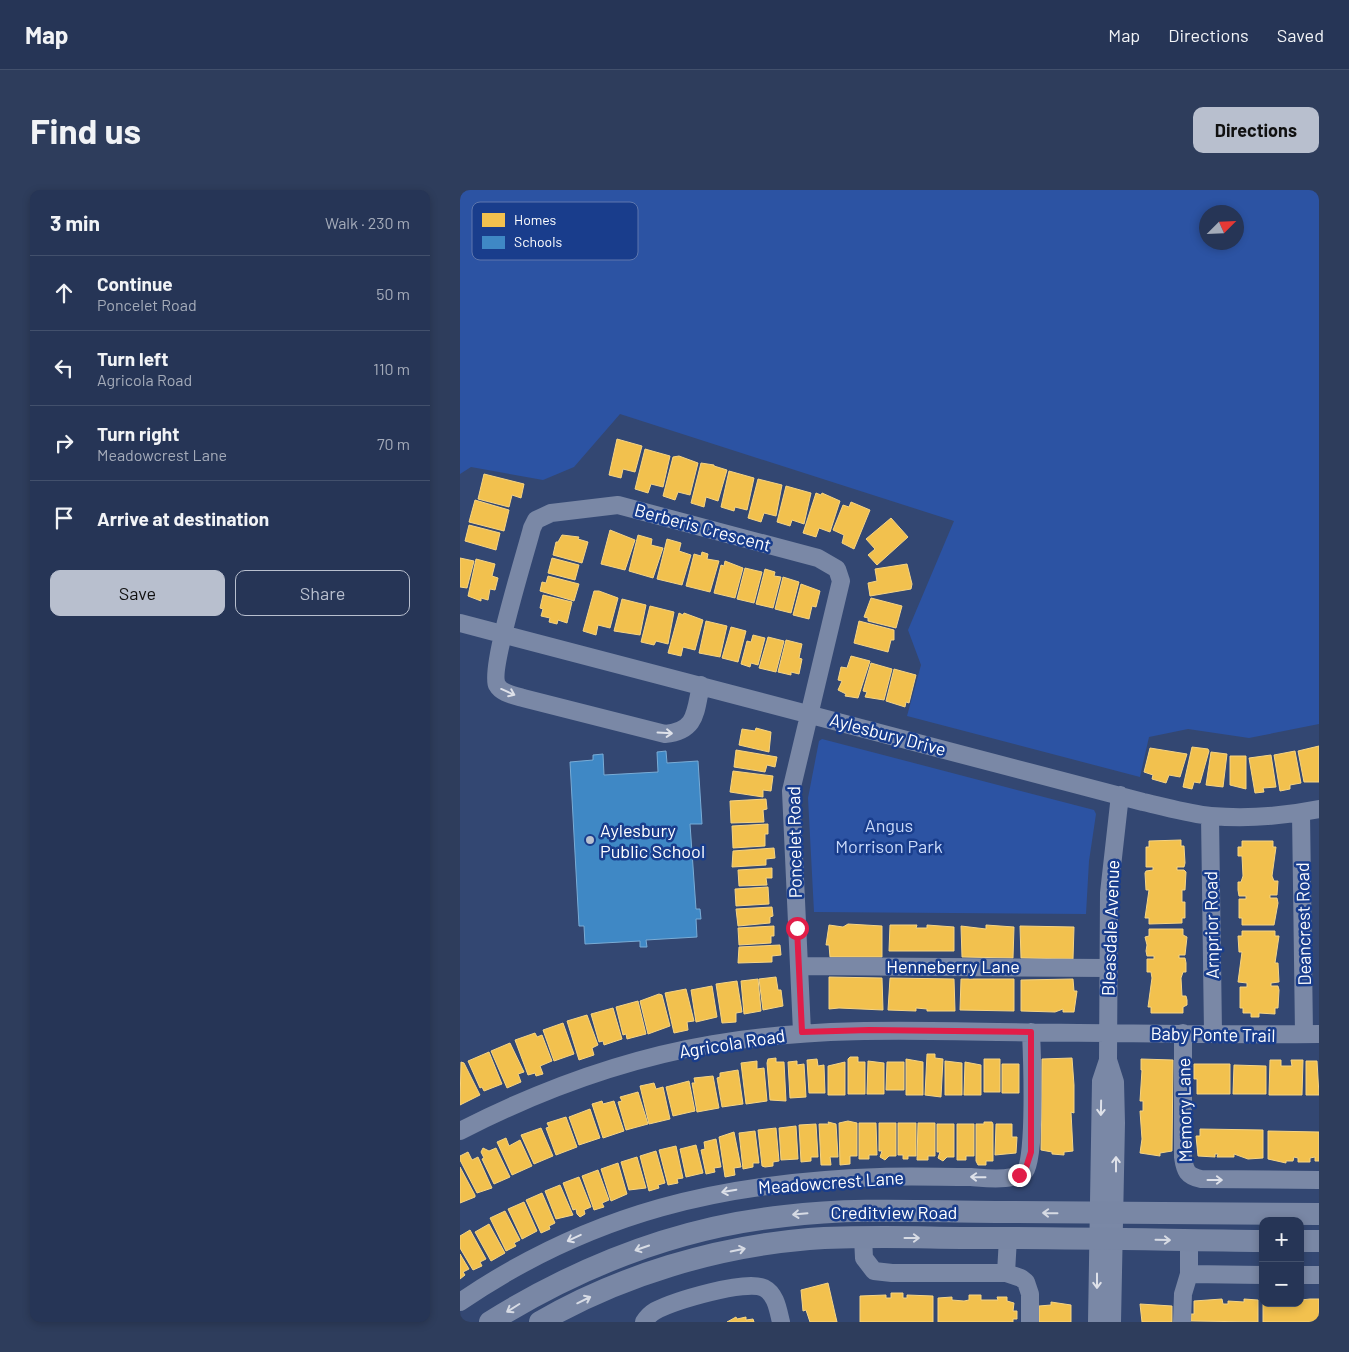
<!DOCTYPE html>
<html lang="en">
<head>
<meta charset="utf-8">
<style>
  body { margin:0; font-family:Barlow,sans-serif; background:#2e3d5c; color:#f1f3f6 }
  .controls { position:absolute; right:15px; bottom:15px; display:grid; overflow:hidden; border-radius:10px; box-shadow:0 2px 8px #0003 }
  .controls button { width:45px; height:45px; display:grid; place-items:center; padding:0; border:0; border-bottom:1px solid #42506c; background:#263556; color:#f1f3f6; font:25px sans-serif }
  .compass { position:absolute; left:739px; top:15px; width:45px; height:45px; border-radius:50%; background:#263556; box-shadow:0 2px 8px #0003; rotate:66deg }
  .stop { position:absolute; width:15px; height:15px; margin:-11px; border:4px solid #e11d48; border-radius:50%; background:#fff }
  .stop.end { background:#e11d48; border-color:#fff; box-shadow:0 1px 5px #0008 }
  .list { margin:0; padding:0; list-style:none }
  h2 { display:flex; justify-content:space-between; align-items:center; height:65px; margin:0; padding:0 20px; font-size:21px }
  h2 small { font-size:16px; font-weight:400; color:#a4abb9 }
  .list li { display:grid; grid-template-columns:32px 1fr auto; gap:15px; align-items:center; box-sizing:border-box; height:75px; padding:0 20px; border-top:1px solid #42506c }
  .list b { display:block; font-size:19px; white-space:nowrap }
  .list p { margin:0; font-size:16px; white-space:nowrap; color:#a4abb9 }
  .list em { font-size:16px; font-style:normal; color:#a4abb9 }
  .actions { display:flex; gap:10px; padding:15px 20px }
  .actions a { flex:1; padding:11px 0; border:1px solid #b8bfce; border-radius:10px; text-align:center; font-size:18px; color:#b8bfce }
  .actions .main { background:#b8bfce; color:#111 }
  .icon { flex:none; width:28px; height:28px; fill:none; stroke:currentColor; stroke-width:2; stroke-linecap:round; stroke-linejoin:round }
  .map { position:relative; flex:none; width:859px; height:1132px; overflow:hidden; border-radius:10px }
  header { display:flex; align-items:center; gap:30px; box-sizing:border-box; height:70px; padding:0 25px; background:#263556; border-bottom:1px solid #42506c }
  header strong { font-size:24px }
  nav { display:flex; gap:28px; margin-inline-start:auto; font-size:18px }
  .intro { display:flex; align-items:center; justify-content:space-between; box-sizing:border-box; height:120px; padding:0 30px }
  h1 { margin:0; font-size:35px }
  .button { padding:12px 22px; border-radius:10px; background:#b8bfce; color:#111; font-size:18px; font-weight:700 }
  main { display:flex; gap:30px; padding:0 30px }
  aside { flex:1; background:#263556; border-radius:10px; box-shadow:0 2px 8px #0003 }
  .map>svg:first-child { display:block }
  .green { fill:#2c53a3; fill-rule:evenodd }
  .homes { fill:#f2c14e; stroke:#f6d483 }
  .schools { fill:#3f88c5; stroke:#79acd6 }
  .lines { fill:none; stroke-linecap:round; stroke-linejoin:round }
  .minor { stroke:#7a88a6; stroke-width:18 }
  .major { stroke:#7987a5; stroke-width:22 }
  .oneway { stroke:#dee1e9 }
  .oneway2 { stroke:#d7dbe4 }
  .route { stroke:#e11d48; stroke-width:6 }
  .poi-dot { fill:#b8bfce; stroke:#193d8c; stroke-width:2 }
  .labels { text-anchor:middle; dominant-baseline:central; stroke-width:5; stroke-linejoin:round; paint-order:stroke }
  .street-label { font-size:18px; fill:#fff; stroke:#193d8c }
  .park-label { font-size:18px; fill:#cadafa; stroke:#193d8c }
  .poi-label { font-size:18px; fill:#fff; stroke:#193d8c; text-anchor:start }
  .key { fill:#193d8c; stroke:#5e77ae; stroke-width:1 }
  .key-label { font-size:14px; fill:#fff }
</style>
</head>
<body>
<header>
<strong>Map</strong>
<nav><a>Map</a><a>Directions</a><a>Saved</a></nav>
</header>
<div class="intro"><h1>Find us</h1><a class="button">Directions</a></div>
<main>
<aside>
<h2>3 min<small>Walk · 230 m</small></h2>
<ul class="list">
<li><svg class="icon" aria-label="ahead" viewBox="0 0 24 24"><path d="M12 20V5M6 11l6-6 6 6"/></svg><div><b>Continue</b><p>Poncelet Road</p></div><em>50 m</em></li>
<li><svg class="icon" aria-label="left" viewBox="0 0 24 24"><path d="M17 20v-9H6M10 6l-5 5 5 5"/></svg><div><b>Turn left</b><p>Agricola Road</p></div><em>110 m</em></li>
<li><svg class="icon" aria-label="right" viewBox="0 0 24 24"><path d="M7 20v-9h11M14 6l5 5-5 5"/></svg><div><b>Turn right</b><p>Meadowcrest Lane</p></div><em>70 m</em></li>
<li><svg class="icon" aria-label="arrive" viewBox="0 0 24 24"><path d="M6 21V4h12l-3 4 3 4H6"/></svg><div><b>Arrive at destination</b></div></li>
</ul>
<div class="actions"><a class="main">Save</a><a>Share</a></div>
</aside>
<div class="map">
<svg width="859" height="1132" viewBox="0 0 859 1132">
  <rect width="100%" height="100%" fill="#334772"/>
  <!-- green -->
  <path class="green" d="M0 0H859V534L789 548 728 539 689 547 680 587 447 526 461 475 448 440 494 331 160 224 114 277 83 290 11 277 0 284ZM746 22H776V52H746Z
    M362 549 634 620 636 624 629 671 626 724 354 722 348 608 359 551Z"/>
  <!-- homes -->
  <path class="homes" d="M157 249 182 256 175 282 163 279 161 288 149 285Z
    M185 259 210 266 203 297 191 294 188 303 175 299Z
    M219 266 238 273 230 305 218 302 215 310 203 306 213 267Z
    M241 273 254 275V276L267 280 258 311 246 307 244 317 231 313Z
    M269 281 294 288 287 320 275 317 274 321 261 317Z
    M24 284 64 294 61 308 52 305 49 317 18 309Z
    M298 289 322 295 316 326 304 323 301 332 288 328Z
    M326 296 351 303 344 334 332 330 330 336 317 332Z
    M356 303 361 305 362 303 380 311 370 342 359 338 356 347 343 343Z
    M15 310 49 320 44 341 9 332Z
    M391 312 410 320 394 359 382 353 384 345 373 340 383 315 389 317Z
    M431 328 448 347 417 375 408 365 415 359 406 349Z
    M9 335 40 343 36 360 5 351Z
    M150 340 175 350 165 380 141 374Z
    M102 345 119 347 118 349 128 352 122 373 93 365 96 352H98Z
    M178 345 192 349 191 355 203 358 193 388 169 381Z
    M207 349 221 353 219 361 231 365 222 395 197 389Z
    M242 362 248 364 247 369 259 371 250 402 226 396 234 364 241 366Z
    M0 368 14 371 7 398 0 397Z
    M92 368 119 375 115 390 88 383Z
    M16 369 35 374 32 386 38 388 35 400 30 399 28 410 21 408V411L8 406Z
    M265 371 283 378 275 408 254 403 261 375 264 376Z
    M447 374 452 394 451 399 410 406 408 393 417 391 415 379Z
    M285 378 302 382 294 413 277 409Z
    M305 379 315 382 314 386 321 387 313 418 296 414Z
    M88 386 119 394 114 411 80 401 82 392 86 393Z
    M323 387 339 392 331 423 315 419Z
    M341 394 360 401 356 417 352 416 349 429 333 425Z
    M134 401H139L158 408 150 438 138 435 136 445 123 441Z
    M83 405 112 412 107 433 98 430 97 434 89 432 90 428 81 426 83 419 80 418Z
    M411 408 442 416 436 438 408 431V428L404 427Z
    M162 409 186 415 180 445 154 441Z
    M190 416 214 422 208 454 196 451 194 455 181 452Z
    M219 423 223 425 224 423 243 430 235 460 223 457 221 466 208 463Z
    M246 431 267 436 260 467 239 463Z
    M399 431 434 440V450H431L428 462 394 453Z
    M271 437 286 441 278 472 262 468Z
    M293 445 305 448 298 475 291 473 290 477 281 474 287 451 291 452Z
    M308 447 324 451 316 482 299 478Z
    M326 450 342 454 339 468 342 469 339 484 331 482V485L318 482Z
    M391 466 410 471 398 508 385 506 386 504 378 500 382 491 378 490 381 477 387 478Z
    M411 473 432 479 424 510 405 507 407 502 403 501Z
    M434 479 456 485 449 513 446 512 445 517 426 511Z
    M296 538 311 542 309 562 279 555 282 539 295 541Z
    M859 556V592H844L838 561Z
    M732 557 748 559 749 561 740 593 734 592 732 599 723 597Z
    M690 558 727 564 720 587 709 585 706 593 692 589 693 585 684 582Z
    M276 560 317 567 315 577 307 575 305 582 274 577Z
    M835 561 841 593 830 595V599L820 601 814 565Z
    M751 562 767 564 763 597 746 595Z
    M811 565 816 597 803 598 804 602 795 603 789 568Z
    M770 566H786V599L770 595Z
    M273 581 313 586 311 601 303 600V607L270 602Z
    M306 609 307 619 303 620 304 632 271 633 270 611Z
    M308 634V644H305V656L273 658 272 636Z
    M721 650V656H724L725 673 724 677H717V680H724L726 682 725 700H722V712H725V728H722V733L689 734V728H685L689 700H686L685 683 686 681 693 680V677H686V657H689V651Z
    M782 651H813V657H816L812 686 814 691H818L817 705H810V708H817L818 713 814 735H782V728H779V709H786V706H779L778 700V692H781L783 686 782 666H778V657H782Z
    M314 658 315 668 306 669V675L272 677 273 661Z
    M312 678V688H306L307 695 279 696 278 680Z
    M308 697 309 714 276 716 275 699Z
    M312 717 313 726 310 727V733L278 736 276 719Z
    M388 734 422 736V767H370L369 755H366L369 735 383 737Z
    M430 735H457L456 738H467V735L494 737V761H429Z
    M526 735 554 737 553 768 502 767 501 736 526 739Z
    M314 736V746H311V753L279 755 278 738Z
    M560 736 614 737 613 769 561 768Z
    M689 739H723V745L727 747 725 765H719V768H725L726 773V782H723L721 788 722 806H726L727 810V815L723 817V823H691V817H688L692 788 691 782H687V769H694V766H687L686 761 687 755 685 747 689 746Z
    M782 741H815V746H819L815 773H818L819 792 811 793V796H818L819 800 818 818H815V824L799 823V827H791V823H783V818H780V797H787V793L778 792 782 762H779L778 746H782Z
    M320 755 321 765 312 766V772L278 773 279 757Z
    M316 787 318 800H321L323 816 303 820 299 789Z
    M369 787 422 788 423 820 379 818 369 819Z
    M430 788 494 789 495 821H467V819L456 818V821L428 820Z
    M298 789 301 821 284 824 281 791Z
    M501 789H554V821L500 820Z
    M613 789 614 801H617L614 822H603V819L595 822 561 821V790Z
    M277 791 282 822 276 823V832L262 833 256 794Z
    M252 796 257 827 236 832 231 800Z
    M226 799 234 831 227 832 228 840 214 843 205 803Z
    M199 804 202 805 210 836 188 844 180 811Z
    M178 811 186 844 167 849 166 844 163 845 156 817Z
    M153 818 162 849 144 855 143 851 139 852 131 824Z
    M127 825 138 855 132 858 134 865 119 870 107 831Z
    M103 833 114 864 94 871 83 840Z
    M75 843 77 847 82 845 92 871 80 876 83 884 76 886 75 883 68 885 55 850Z
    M50 853 64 882 58 884 61 892 47 898 31 861Z
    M29 862 42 894 24 901 22 897 20 898 8 871Z
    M467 864H475V868L483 869 481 907 465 905Z
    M390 867H398V872H405V904H388V869Z
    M316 868V872H324L326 911 310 910 307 873 308 869Z
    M612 868 614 895V923L611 922 613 961 604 962V965L592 964V962L581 960 582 869Z
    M357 869 358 876 364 875 365 903H349L347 870Z
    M446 869 463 872V905H446Z
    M524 869H540V902H524Z
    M681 869 713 870 712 961 700 963V966L680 963 682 949 680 921H683V911H680L682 880H681Z
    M810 870H821V876H832L831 870H843L842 905H809Z
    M297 871V879L304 878 307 911 286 914 281 873Z
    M337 871V875L344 874 346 907 330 908 328 872Z
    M408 871 424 873V904H407Z
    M485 871 502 873V905H485Z
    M846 871H857L859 905H846Z
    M1 872 4 873 20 905 0 915Z
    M385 872V905H368V876Z
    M427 872H444V900H426Z
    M505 872 521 875V905H504Z
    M542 874H559V903H542Z
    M734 874H770V904H737V889H734Z
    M774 875 806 876V904H773Z
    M278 880 283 914 262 917 257 888 260 887V883Z
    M253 886 259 918 237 922 232 893H235L234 888Z
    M229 891 235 921 213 926 206 897Z
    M194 893 196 899 203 897 210 929 189 934 180 896Z
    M178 902 188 934 166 940 158 912 162 911 160 907Z
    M142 911 143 914 154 911 164 941 143 948 132 914Z
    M130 919 140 948 119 955 109 927Z
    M106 927 117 957 96 965 86 938 89 937 87 933Z
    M388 931 397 933V966H390V974L380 975 379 933Z
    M368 932 376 934 378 967H370L371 975H361L359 934H369Z
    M524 932H532L533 934V971H526V975H518L516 971V934H524Z
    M399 933H416L417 965H409V969H399Z
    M419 933H436V966H429L425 970 420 967 422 961H419Z
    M438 933H456V966H448V969H443V965H438Z
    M458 933H475V966H468V970H457Z
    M356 934 358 967H351V971L341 972 339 935Z
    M477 934H494V967H487L483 971 478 968 480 962H477Z
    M497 934H514V966H506V970H497Z
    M536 934H552V947H557L556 963 535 965Z
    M336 936 338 969 321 970 319 938Z
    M81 938 93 966 74 974 61 945Z
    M316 938 319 971 313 972V976L305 977 302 976 298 940Z
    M740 939 803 940V968L788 969 774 964V967H757L758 964H755V967L738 966 736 946H740Z
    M295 941 299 973H293V977L283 979 279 943Z
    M808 941 859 942V971H855V967L850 968V972H838V968L834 967 833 971H826V973L808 969Z
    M274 942 281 977 274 978 275 985 265 987 259 947Z
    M46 948 49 956 60 950 72 976 52 985 37 952Z
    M256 949 261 977 254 978 255 982 246 984 241 960 245 959 244 952Z
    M236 955 243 983 226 987 220 959Z
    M216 956 223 988 217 989 218 993 208 995 199 960Z
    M23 958 29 961 36 958 50 987 34 994 22 969 24 968 21 962Z
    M196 961 205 993 198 995 199 998 189 1001 180 966Z
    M8 962 12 970 18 967 32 998 17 1003 0 970V966Z
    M177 967 186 998 169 1000 161 972Z
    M158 973 167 1004 151 1011 141 979Z
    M0 977 15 1005V1007L0 1013Z
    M138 980 149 1010 142 1013 144 1017 134 1020 122 986Z
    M119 987 131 1017 124 1020 125 1024 120 1027 117 1024 116 1019 113 1020 103 993Z
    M100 995 113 1025 96 1029 85 1001Z
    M82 1003 95 1033 89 1036 90 1039 81 1043 66 1010Z
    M64 1012 77 1041 62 1049 48 1019Z
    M45 1021 60 1050 54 1053 56 1056 46 1061 30 1028Z
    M29 1034 45 1063 31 1071 15 1042Z
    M10 1040 26 1069 20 1072 22 1076 13 1080 0 1058V1046Z
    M0 1064 9 1079 3 1082 5 1085 0 1089Z
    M368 1093 377 1132H350L346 1120 343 1121 341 1100Z
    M431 1103H443V1108H447V1105L473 1106V1132H400V1106L426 1105V1108H431Z
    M509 1105H521V1110H538L537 1107H547V1111L554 1113 553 1121H557V1129H553V1132H478V1108L492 1107V1110L504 1111 509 1110Z
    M762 1109 763 1114H768V1111L784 1112V1109L798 1110V1132L731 1131V1124H734V1111Z
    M850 1109H859V1132H803V1113H840L841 1110Z
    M591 1112 611 1115V1132H579V1116L591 1115Z
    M680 1114 712 1116V1132H682Z
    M276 1127 277 1129 286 1127V1130L293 1129 294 1132H267Z"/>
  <!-- schools -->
  <path class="schools" d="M206 561 207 573 238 571 242 634H230L236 719H240L241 729H236L237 747 186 750 187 757H180V751L125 754 124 736H119L110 572 133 570V565L143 564 144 585 198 582 197 562Z"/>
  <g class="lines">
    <!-- minor -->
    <path class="minor" d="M0 433 683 612C706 617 729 624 751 626 787 629 824 626 859 619
      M241 495C235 522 237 541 205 544L63 508C54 505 42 504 37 495 29 479 66 362 72 338L76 330 91 323 158 315 358 368 377 379 381 391 331 601 342 842
      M841 623 844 844
      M750 626 753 843
      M339 776 648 778
      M723 843V967C725 981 727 986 741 989L859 990
      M0 941C80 900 164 869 253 854 348 838 442 840 538 842 645 843 752 845 859 844
      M403 1047 404 1068 414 1081 432 1083H546L561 1088 566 1092 570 1104V1132
      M729 1050V1084
      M546 1083 548 1048
      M840 1085H859
      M0 1112C132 1022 263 992 420 987 450 986 480 987 511 987 524 988 539 990 552 987 557 986 562 984 565 981 576 968 572 864 571 842
      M184 1132C187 1127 190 1124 195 1121 214 1111 286 1089 304 1098 316 1104 318 1120 321 1132
      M637 1132 641 891 648 870
      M652 1132 656 933 655 892 648 870 649 703 660 605
      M722 1132 723 1104 729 1084 803 1085"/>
    <!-- major -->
    <path class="major" d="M840 1051H859
      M30 1132C120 1076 219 1037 325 1026 398 1017 473 1022 547 1022 651 1023 755 1024 859 1024
      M80 1132C161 1085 256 1057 349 1049 407 1045 465 1048 523 1048 616 1048 709 1050 803 1051"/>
  </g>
  <!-- one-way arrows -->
  <defs><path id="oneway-shaft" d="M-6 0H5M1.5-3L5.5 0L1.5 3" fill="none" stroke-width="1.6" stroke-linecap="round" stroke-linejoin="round" transform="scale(1.25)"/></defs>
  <g class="oneway">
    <use href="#oneway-shaft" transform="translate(48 502) rotate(24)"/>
    <use href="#oneway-shaft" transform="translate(205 543) rotate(3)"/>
    <use href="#oneway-shaft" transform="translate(641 918) rotate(91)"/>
    <use href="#oneway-shaft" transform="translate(656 974) rotate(-90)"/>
    <use href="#oneway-shaft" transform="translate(518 987) rotate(-179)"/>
    <use href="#oneway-shaft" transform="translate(755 990)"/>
    <use href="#oneway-shaft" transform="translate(269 1001) rotate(170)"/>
    <use href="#oneway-shaft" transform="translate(114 1048) rotate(155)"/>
    <use href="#oneway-shaft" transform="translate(637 1091) rotate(90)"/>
  </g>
  <g class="oneway2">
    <use href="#oneway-shaft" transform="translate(590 1023) rotate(-179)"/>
    <use href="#oneway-shaft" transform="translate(340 1024) rotate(175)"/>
    <use href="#oneway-shaft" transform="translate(452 1048)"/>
    <use href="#oneway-shaft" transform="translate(703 1050) rotate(1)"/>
    <use href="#oneway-shaft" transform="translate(182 1058) rotate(161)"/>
    <use href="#oneway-shaft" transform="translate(278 1060) rotate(-12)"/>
    <use href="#oneway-shaft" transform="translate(124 1110) rotate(-26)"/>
    <use href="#oneway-shaft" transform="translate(53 1118) rotate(148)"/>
  </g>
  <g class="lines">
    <!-- route -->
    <path class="route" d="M337 738 342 842 409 840 571 842V962L565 981 559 985"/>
  </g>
  <!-- markers -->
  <circle class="poi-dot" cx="130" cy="650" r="5"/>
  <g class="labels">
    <!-- street labels -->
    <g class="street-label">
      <text transform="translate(243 337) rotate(15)">Berberis Crescent</text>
      <text transform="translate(428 544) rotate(15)">Aylesbury Drive</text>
      <text transform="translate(334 652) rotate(-91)">Poncelet Road</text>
      <text transform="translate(843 734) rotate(-91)">Deancrest Road</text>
      <text transform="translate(751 735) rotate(-91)">Arnprior Road</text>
      <text transform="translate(650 738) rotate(-88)">Bleasdale Avenue</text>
      <text x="493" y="776">Henneberry Lane</text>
      <text transform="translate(753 844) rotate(1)">Baby Ponte Trail</text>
      <text transform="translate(272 853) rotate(-9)">Agricola Road</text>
      <text transform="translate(724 920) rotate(-91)">Memory Lane</text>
      <text transform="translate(371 992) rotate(-4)">Meadowcrest Lane</text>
      <text x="434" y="1022">Creditview Road</text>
    </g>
    <!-- park labels -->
    <g class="park-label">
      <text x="429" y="635">Angus<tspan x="429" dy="21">Morrison Park</tspan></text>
    </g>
    <!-- poi labels -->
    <g class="poi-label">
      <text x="140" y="640">Aylesbury<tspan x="140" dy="21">Public School</tspan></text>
    </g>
  </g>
  <!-- legend -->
  <rect x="12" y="12" width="166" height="58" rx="8" class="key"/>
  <rect x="22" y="23" width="23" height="14" fill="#f2c14e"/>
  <rect x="22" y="46" width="23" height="13" fill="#3f88c5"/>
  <g class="key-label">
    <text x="54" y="35">Homes</text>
    <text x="54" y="57">Schools</text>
  </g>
</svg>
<div class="controls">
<button>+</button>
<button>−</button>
</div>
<svg class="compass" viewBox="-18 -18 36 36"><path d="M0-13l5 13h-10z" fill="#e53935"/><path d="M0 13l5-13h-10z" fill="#a4abb9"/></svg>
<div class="stop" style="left:337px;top:738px"></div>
<div class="stop end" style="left:559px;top:985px"></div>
</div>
</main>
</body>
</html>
